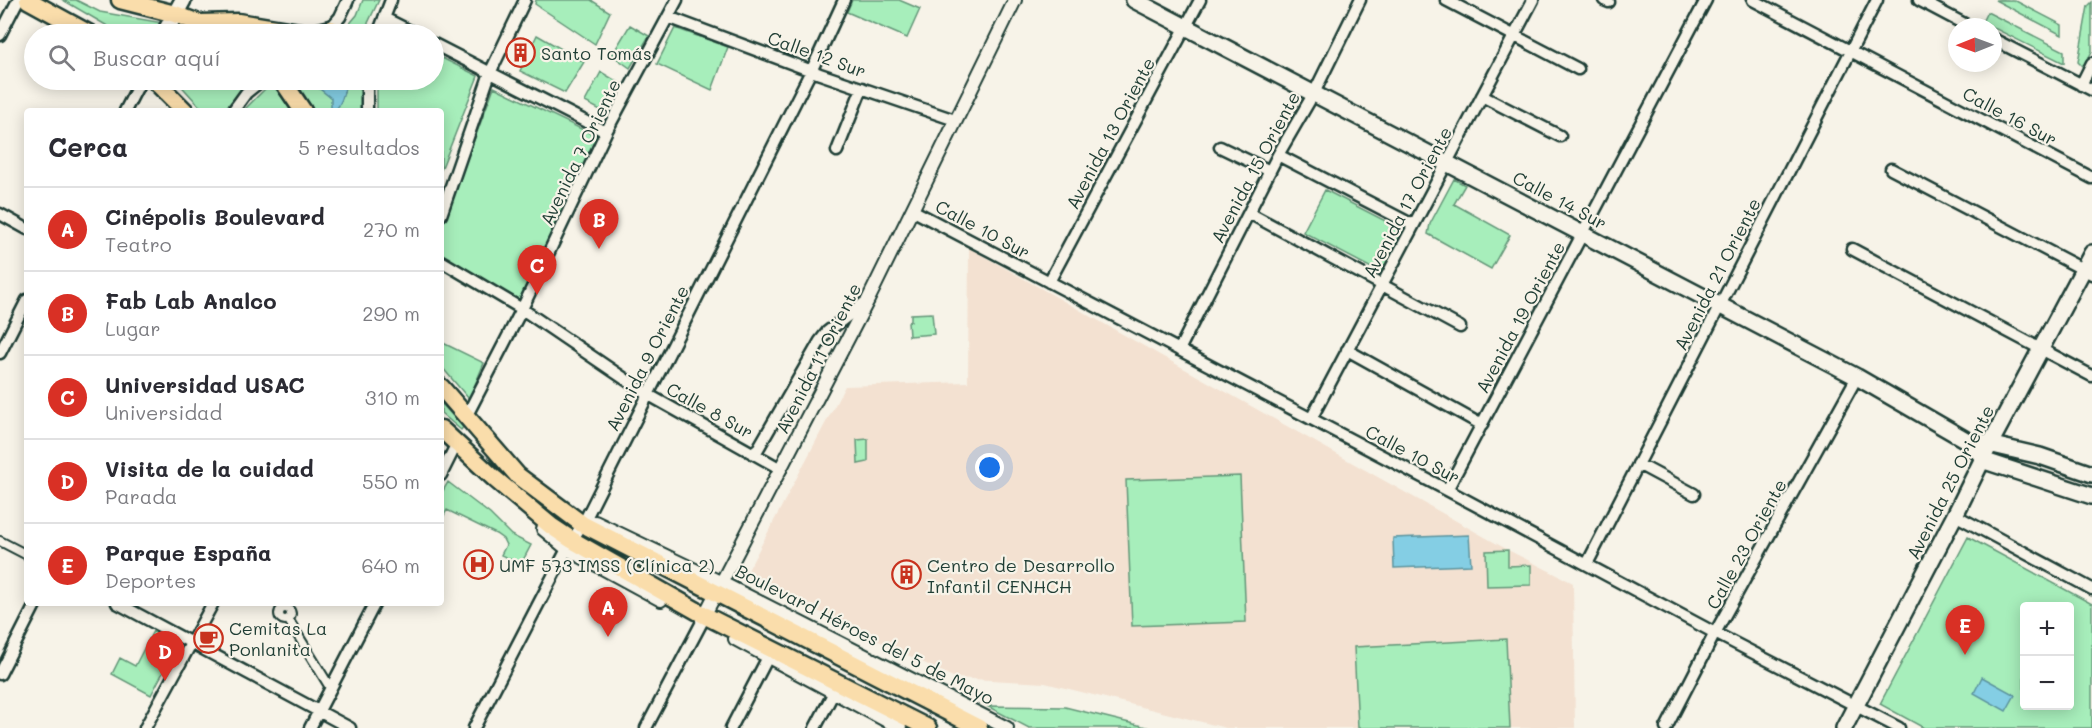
<!DOCTYPE html>
<html lang="es">
<head>
<meta charset="utf-8">
<style>
  body { margin:0; font-family:Mali,sans-serif; background:#f7f7f7; color:#2b2b33 }
  .controls { position:absolute; right:18px; bottom:18px; display:grid; overflow:hidden; border-radius:6px; box-shadow:0 3px 15px #0003 }
  .controls button { width:54px; height:54px; display:grid; place-items:center; padding:0; border:0; border-bottom:2px solid #e1e1e2; background:#fff; color:#2b2b33; font:30px sans-serif }
  .compass { position:absolute; left:1948px; top:18px; width:54px; height:54px; border-radius:50%; background:#fff; box-shadow:0 3px 15px #0003; rotate:269deg }
  .you { position:absolute; left:990px; top:468px; width:21px; height:21px; margin:-15px; border:4px solid #fff; border-radius:50%; background:#1a73e8; box-shadow:0 0 0 9px #1a73e833 }
  .badge { display:grid; place-items:center; width:39px; height:39px; border-radius:50%; background:#d93025; color:#fff; font-size:20px; font-weight:700 }
  .pin { position:absolute; translate:-50% -50px; filter:drop-shadow(0 2px 3px #0008) }
  .pin::after { content:''; position:absolute; top:32px; width:21px; height:18px; background:inherit; clip-path:polygon(0 0,100% 0,50% 100%) }
  .list { margin:0; padding:0; list-style:none }
  h2 { display:flex; justify-content:space-between; align-items:center; height:78px; margin:0; padding:0 24px; font-size:26px }
  h2 small { font-size:20px; font-weight:400; color:#7c7c81 }
  .list li { display:grid; grid-template-columns:39px 1fr auto; gap:18px; align-items:center; box-sizing:border-box; height:84px; padding:0 24px; border-top:2px solid #e1e1e2 }
  .list b { display:block; font-size:22px; white-space:nowrap }
  .list p { margin:0; font-size:20px; white-space:nowrap; color:#7c7c81 }
  .list em { font-size:20px; font-style:normal; color:#7c7c81 }
  .icon { flex:none; width:33px; height:33px; fill:none; stroke:currentColor; stroke-width:2; stroke-linecap:round; stroke-linejoin:round }
  .map { position:relative; flex:none; width:2092px; height:728px; overflow:hidden }
  .search { position:absolute; background:#fff; box-shadow:0 3px 15px #0003; left:24px; top:24px; width:420px; height:66px; display:flex; align-items:center; gap:15px; box-sizing:border-box; padding:0 21px; border-radius:33px; color:#7c7c81; font-size:22px }
  .panel { position:absolute; background:#fff; box-shadow:0 3px 15px #0003; left:24px; top:108px; width:420px; height:498px; border-radius:6px }
  .map>svg:first-child { display:block }
  .built { fill:#f3e1d1 }
  .green { fill:#a7eebb; stroke:#639678; stroke-width:1.5; fill-rule:evenodd }
  .water { fill:#84cee4; stroke:#5c949e; stroke-width:1.5 }
  .lines { fill:none; stroke-linecap:round; stroke-linejoin:round }
  .pedestrian-casing { stroke:#1f3d34; stroke-width:12 }
  .minor-casing { stroke:#1f3d34; stroke-width:15 }
  .tertiary-casing { stroke:#1f3d34; stroke-width:16 }
  .secondary-casing { stroke:#1f3d34; stroke-width:20 }
  .primary-casing { stroke:#1f3d34; stroke-width:21 }
  .pedestrian { stroke:#f7f3e8; stroke-width:8 }
  .minor { stroke:#f7f3e8; stroke-width:10 }
  .tertiary { stroke:#f7f3e8; stroke-width:12 }
  .secondary { stroke:#f7f3e8; stroke-width:15 }
  .primary { stroke:#faddab; stroke-width:16 }
  .labels { text-anchor:middle; dominant-baseline:central; stroke-width:4.5; stroke-linejoin:round; paint-order:stroke }
  .poi-label { font-size:18px; fill:#1f3d34; stroke:#f7f3e8; text-anchor:start }
  .street-label { font-size:18px; fill:#1f3d34; stroke:#f7f3e8 }
</style>
</head>
<body>
<div class="map">
<svg width="2092" height="728" viewBox="0 0 2092 728">
  <rect width="100%" height="100%" fill="#f7f3e8"/>
  <filter id="ink" filterUnits="userSpaceOnUse"><feTurbulence type="fractalNoise" baseFrequency=".0167" numOctaves="2"/><feDisplacementMap in="SourceGraphic" scale="12" xChannelSelector="R" yChannelSelector="G"/><feConvolveMatrix kernelMatrix="1 2 1 2 8 2 1 2 1" color-interpolation-filters="sRGB"/></filter>
  <g filter="url(#ink)">
    <!-- built -->
    <path class="built" d="M969 248 1508 550 1573 583 1575 728H1226L1045 683 955 678 745 576 845 386 968 382Z"/>
    <!-- green -->
    <path class="green" d="M63 0H76L100 12 163 23 161 34H121Z
      M363 0H379L368 23V34H341L357 15Z
      M536 0H591L610 12 595 44 535 4Z
      M852 0H899L920 9 907 38 847 12Z
      M1995 0H2014L2062 25V35Z
      M2092 2V51L2084 68 2078 62 2088 6Z
      M1987 12 2064 51V63L1982 22Z
      M630 25 649 36 630 68 612 55Z
      M675 28 728 47 712 90 657 64Z
      M537 35 584 62 565 93 520 71Z
      M434 54 478 76 441 170V111H377V80H434Z
      M601 72 623 85 608 114 585 102Z
      M176 80H251L223 111H204Z
      M295 80H364L361 98 362 111H314Z
      M272 82 291 111H243Z
      M494 87 598 137 520 302 441 255V228Z
      M1454 179 1465 185 1454 204 1510 235 1491 269 1428 234 1430 224Z
      M1325 190 1403 230 1381 273 1303 232Z
      M932 313 934 334 909 336 908 322 911 321V314Z
      M441 342 484 363 469 399 441 366Z
      M441 403 463 427 461 430 441 413Z
      M868 439V462L858 464 857 440Z
      M1240 476 1246 622 1132 626 1126 480Z
      M448 482 490 514 511 535 531 545 521 564 501 555 506 545 503 539 496 534 447 510 441 521V494Z
      M1968 537 2092 604V728H1924L1880 704ZM2024 606H2070V706H2024Z
      M1508 550V566L1531 565V585L1487 586 1486 551Z
      M153 631 178 644 151 695 112 674 120 658 135 666Z
      M1506 639 1510 728H1358L1354 647Z
      M987 706 1065 707 1150 728H1029Z"/>
    <!-- water -->
    <path class="water" d="M318 80H347C344 91 343 102 335 111H331V98L315 85Z
      M1469 535 1471 565 1394 568 1393 538Z
      M1982 677 2015 695 2006 711 1974 693Z"/>
    <g class="lines">
      <defs>
        <path id="pedestrian" d="M0 541 27 555
          M279 614a6 6 0 1 1 12 0a6 6 0 1 1-12 0Z
          M288 619 331 689"/>
        <path id="minor" d="M1446 0 1578 69
          M1604 0 1609 2
          M1753 0 2092 178
          M1919 0 1970 27
          M668 17 820 74 955 120
          M384 18 416 34
          M327 32 340 17 348 0
          M378 34 391 0
          M0 35 18 0
          M1993 39 2092 90
          M434 44 606 132
          M367 80V111
          M2081 85 2092 63
          M1482 96 1560 136
          M125 111 141 80
          M233 111 246 93 262 80
          M1220 147 1270 171
          M837 151 862 88
          M1278 155 1413 225
          M1891 169 2092 274
          M912 210 1447 490 1715 633 1899 728
          M1249 213 1460 327
          M0 214 27 229
          M441 215 490 73 525 0
          M1852 249 2092 376
          M441 261 522 309 647 394 781 469
          M1049 282 1200 0
          M1179 350 1278 155 1314 93 1360 0
          M1347 350 1482 425
          M0 353 27 300
          M466 417 522 309 606 132 677 0
          M1311 419 1533 0
          M755 454 820 341 827 332 868 300
          M1638 464 1694 494
          M441 475 456 445
          M1447 490 1706 0
          M1955 515 2092 589
          M1587 564 1877 0
          M117 603 350 728
          M0 674 36 603
          M145 728 213 603
          M310 728 375 603
          M474 728 567 549 586 518 815 63 844 0
          M646 728 702 622
          M731 728 768 657
          M815 728 834 692
          M1666 728 1715 633 1857 377"/>
        <path id="tertiary" d="M595 522 722 583 1007 728
          M543 529 567 549 661 600
          M702 620 868 300 1015 0
          M735 639 900 728"/>
        <path id="secondary" d="M1134 0 1857 377 1966 440 1988 462 2092 496
          M164 34 183 0
          M1980 442 2040 456 2092 474
          M1844 728 1955 515 1990 444 2092 253"/>
        <path id="primary" d="M28 0 90 34
          M120 0 175 14 228 34
          M200 23 238 22 312 34 331 29
          M154 80 185 111
          M282 80 303 111
          M441 387 518 476 582 524 979 728
          M441 429 495 479 551 526 572 540 704 615 928 728"/>
      </defs>
      <!-- pedestrian casing -->
      <use href="#pedestrian" class="pedestrian-casing"/>
      <!-- minor casing -->
      <use href="#minor" class="minor-casing"/>
      <!-- tertiary casing -->
      <use href="#tertiary" class="tertiary-casing"/>
      <!-- secondary casing -->
      <use href="#secondary" class="secondary-casing"/>
      <!-- primary casing -->
      <use href="#primary" class="primary-casing"/>
      <!-- pedestrian -->
      <use href="#pedestrian" class="pedestrian"/>
      <!-- minor -->
      <use href="#minor" class="minor"/>
      <!-- tertiary -->
      <use href="#tertiary" class="tertiary"/>
      <!-- secondary -->
      <use href="#secondary" class="secondary"/>
      <!-- primary -->
      <use href="#primary" class="primary"/>
    </g>
  </g>
  <!-- icons -->
  <defs>
    <symbol id="building-ring" viewBox="-11 -11 22 22"><circle r="9.5" fill="#f7f3e8" stroke="#c8321e" stroke-width="1.5"/><path d="M-4-6H4V6H1V3H-1V6H-4ZM-2.5-4.3h1.7v1.8h-1.7ZM.8-4.3h1.7v1.8H.8ZM-2.5-1h1.7V.8h-1.7ZM.8-1h1.7V.8H.8Z" fill="#c8321e"/></symbol>
    <symbol id="hospital-ring" viewBox="-11 -11 22 22"><circle r="9.5" fill="#f7f3e8" stroke="#c8321e" stroke-width="1.5"/><path d="M-5-5h3v3.5h4V-5h3V5h-3V1.5h-4V5h-3Z" fill="#c8321e"/></symbol>
    <symbol id="cafe-ring" viewBox="-11 -11 22 22"><circle r="9.5" fill="#f7f3e8" stroke="#c8321e" stroke-width="1.5"/><path d="M-5.5-4.5H6V0H3Q3 3.5 0 3.5H-2.5Q-5.5 3.5-5.5 0ZM3-3.2v2h1.7v-2ZM-6 4.5H4V6H-6Z" fill="#c8321e"/></symbol>
  </defs>
  <g fill-rule="evenodd">
    <use href="#building-ring" x="504" y="36" width="33" height="33"/>
    <use href="#hospital-ring" x="462" y="548" width="33" height="33"/>
    <use href="#building-ring" x="890" y="558" width="33" height="33"/>
    <use href="#cafe-ring" x="192" y="622" width="33" height="33"/>
  </g>
  <g class="labels">
    <!-- poi labels -->
    <g class="poi-label">
      <text x="541" y="53">Santo Tomás</text>
      <text x="499" y="565">UMF 573 IMSS (Clínica 2)</text>
      <text x="927" y="565">Centro de Desarrollo<tspan x="927" dy="21">Infantil CENHCH</tspan></text>
      <text x="229" y="628">Cemitas La<tspan x="229" dy="21">Ponlanita</tspan></text>
    </g>
    <!-- street labels -->
    <g class="street-label">
      <text transform="translate(817 54) rotate(20)">Calle 12 Sur</text>
      <text transform="translate(2010 116) rotate(28)">Calle 16 Sur</text>
      <text transform="translate(1110 133) rotate(-62)">Avenida 13 Oriente</text>
      <text transform="translate(580 152) rotate(-64)">Avenida 7 Oriente</text>
      <text transform="translate(1255 167) rotate(-62)">Avenida 15 Oriente</text>
      <text transform="translate(1560 200) rotate(28)">Calle 14 Sur</text>
      <text transform="translate(1407 202) rotate(-62)">Avenida 17 Oriente</text>
      <text transform="translate(983 229) rotate(28)">Calle 10 Sur</text>
      <text transform="translate(1717 274) rotate(-63)">Avenida 21 Oriente</text>
      <text transform="translate(1520 317) rotate(-62)">Avenida 19 Oriente</text>
      <text transform="translate(647 358) rotate(-63)">Avenida 9 Oriente</text>
      <text transform="translate(818 358) rotate(-63)">Avenida 11 Oriente</text>
      <text transform="translate(710 410) rotate(29)">Calle 8 Sur</text>
      <text transform="translate(1413 454) rotate(28)">Calle 10 Sur</text>
      <text transform="translate(1950 482) rotate(-63)">Avenida 25 Oriente</text>
      <text transform="translate(1746 544) rotate(-61)">Calle 23 Oriente</text>
      <text transform="translate(865 634) rotate(27)">Boulevard Héroes del 5 de Mayo</text>
    </g>
  </g>
</svg>
<div class="controls">
<button>+</button>
<button>−</button>
</div>
<svg class="compass" viewBox="-18 -18 36 36"><path d="M0-13l5 13h-10z" fill="#e53935"/><path d="M0 13l5-13h-10z" fill="#7c7c81"/></svg>
<div class="you"></div>
<div class="pin badge" style="left:608px;top:637px">A</div>
<div class="pin badge" style="left:599px;top:249px">B</div>
<div class="pin badge" style="left:537px;top:295px">C</div>
<div class="pin badge" style="left:165px;top:681px">D</div>
<div class="pin badge" style="left:1965px;top:655px">E</div>
<div class="search"><svg class="icon" aria-label="search" viewBox="0 0 24 24"><circle cx="10" cy="10" r="6"/><path d="M15 15l6 6"/></svg>Buscar aquí</div>
<section class="panel">
<h2>Cerca<small>5 resultados</small></h2>
<ul class="list">
<li><span class="badge">A</span><div><b>Cinépolis Boulevard</b><p>Teatro</p></div><em>270 m</em></li>
<li><span class="badge">B</span><div><b>Fab Lab Analco</b><p>Lugar</p></div><em>290 m</em></li>
<li><span class="badge">C</span><div><b>Universidad USAC</b><p>Universidad</p></div><em>310 m</em></li>
<li><span class="badge">D</span><div><b>Visita de la cuidad</b><p>Parada</p></div><em>550 m</em></li>
<li><span class="badge">E</span><div><b>Parque España</b><p>Deportes</p></div><em>640 m</em></li>
</ul>
</section>
</div>
</body>
</html>
